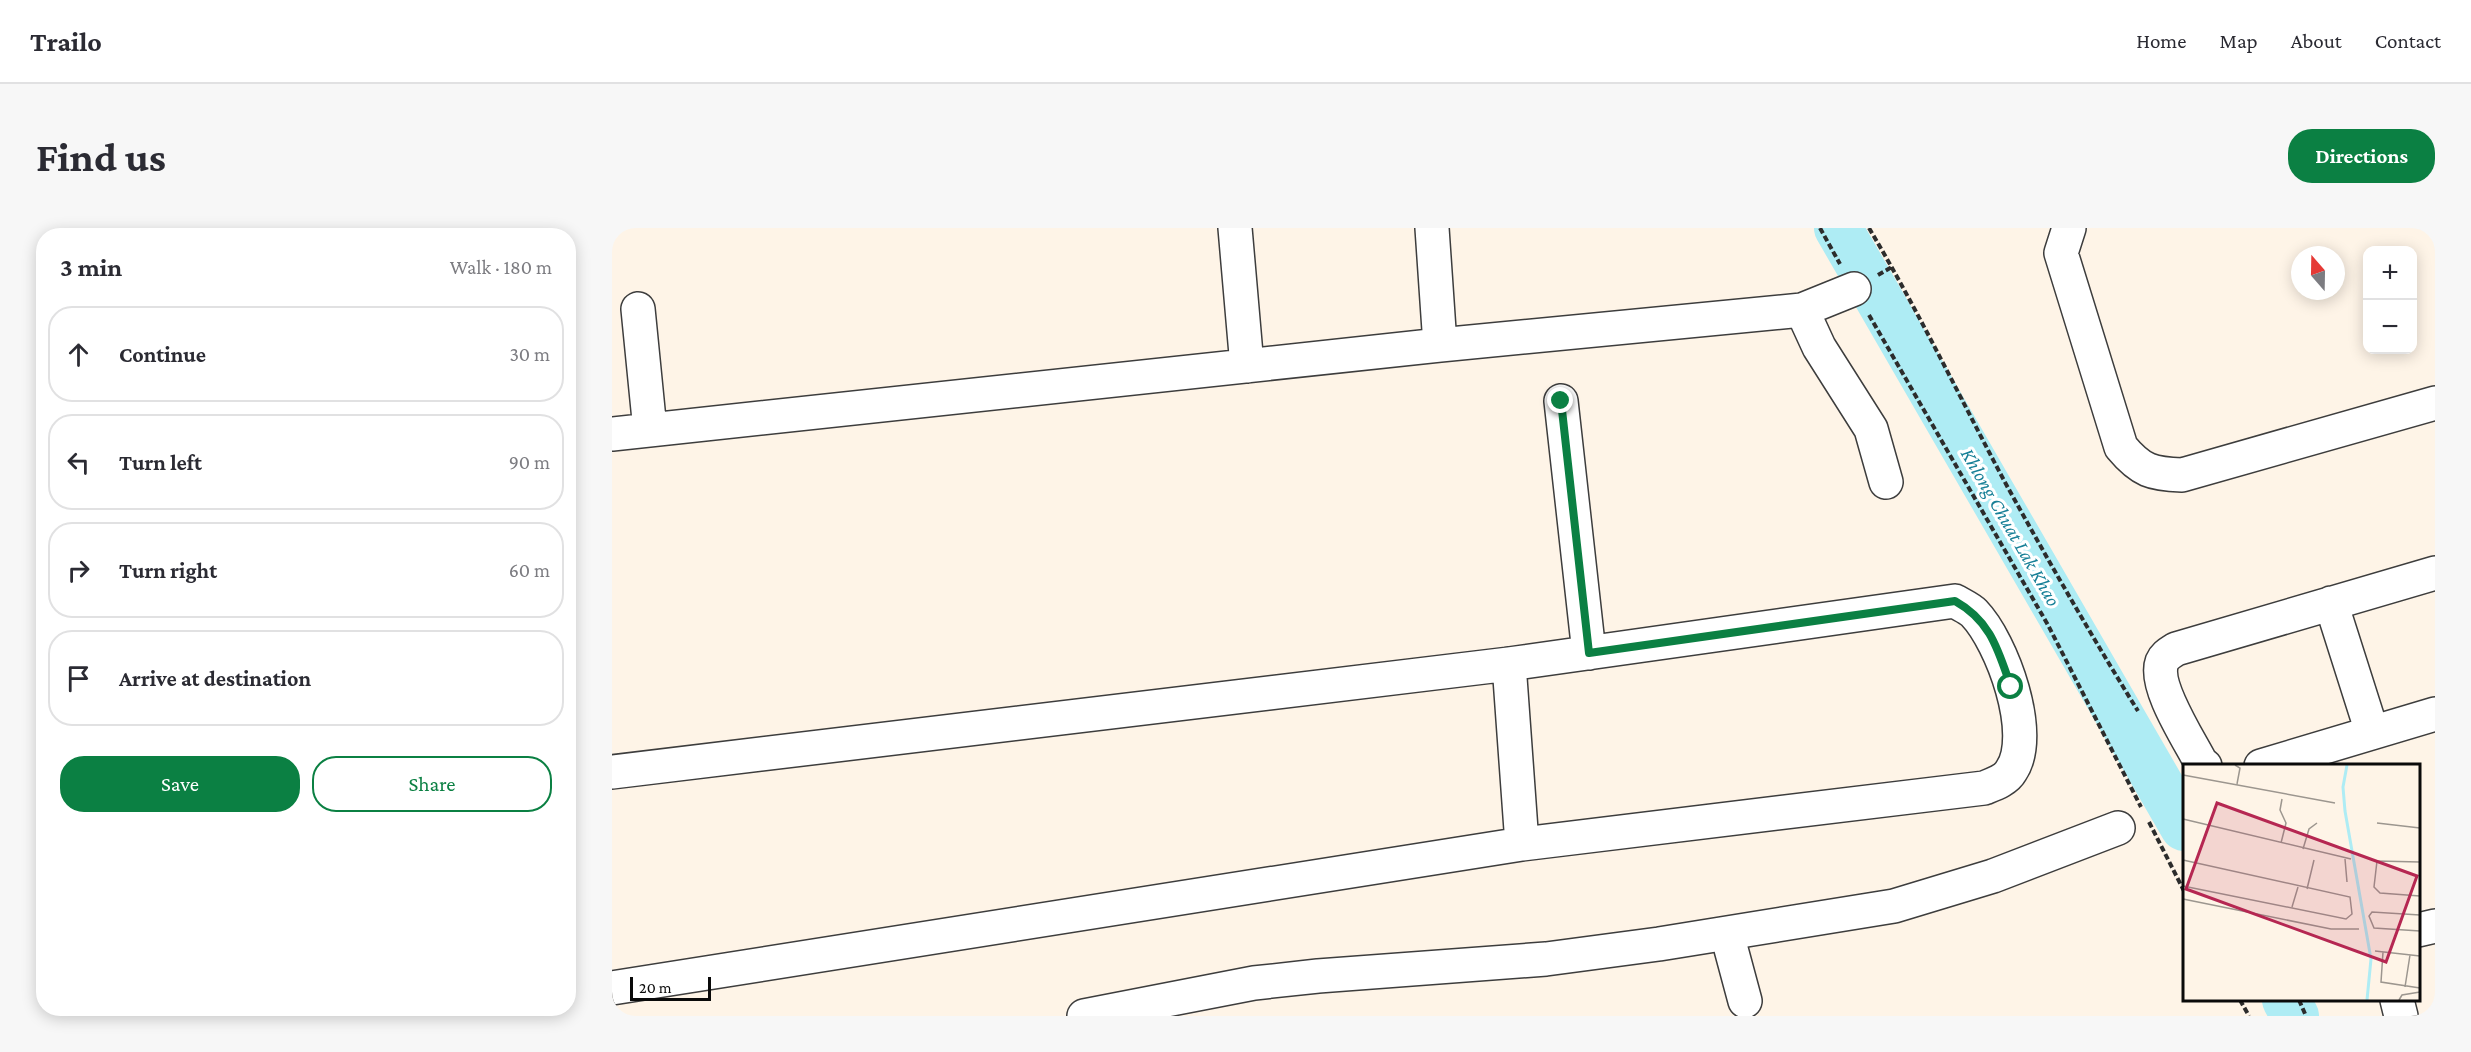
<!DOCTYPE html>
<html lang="en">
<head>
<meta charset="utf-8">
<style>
  body { margin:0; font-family:"Crimson Pro",serif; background:#f7f7f7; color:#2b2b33 }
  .controls { position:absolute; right:18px; top:18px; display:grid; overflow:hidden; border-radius:12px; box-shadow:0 3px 15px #0003 }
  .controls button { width:54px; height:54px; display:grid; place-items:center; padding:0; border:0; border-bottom:2px solid #e1e1e2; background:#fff; color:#2b2b33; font:30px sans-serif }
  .compass { position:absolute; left:1679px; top:18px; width:54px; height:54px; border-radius:50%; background:#fff; box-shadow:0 3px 15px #0003; rotate:340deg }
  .scale { position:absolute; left:18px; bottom:15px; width:81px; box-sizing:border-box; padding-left:6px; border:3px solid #0a0a0a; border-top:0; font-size:16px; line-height:21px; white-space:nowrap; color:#0a0a0a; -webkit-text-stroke:4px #fff; paint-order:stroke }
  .stop { position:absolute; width:18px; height:18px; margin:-14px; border:4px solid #0b8043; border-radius:50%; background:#fff }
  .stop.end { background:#0b8043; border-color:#fff; box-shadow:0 2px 6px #0008 }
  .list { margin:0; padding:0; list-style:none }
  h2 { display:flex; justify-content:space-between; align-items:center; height:78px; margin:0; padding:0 24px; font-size:26px }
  h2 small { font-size:20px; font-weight:400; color:#7c7c81 }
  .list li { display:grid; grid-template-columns:39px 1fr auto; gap:18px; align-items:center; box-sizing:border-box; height:96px; margin:0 12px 12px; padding:0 12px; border:2px solid #e1e1e2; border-radius:24px }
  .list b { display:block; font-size:22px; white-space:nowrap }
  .list em { font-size:20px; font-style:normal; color:#7c7c81 }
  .actions { display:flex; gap:12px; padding:18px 24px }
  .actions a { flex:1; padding:14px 0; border:2px solid #0b8043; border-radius:24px; text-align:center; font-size:21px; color:#0b8043 }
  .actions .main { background:#0b8043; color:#fff }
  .icon { flex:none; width:33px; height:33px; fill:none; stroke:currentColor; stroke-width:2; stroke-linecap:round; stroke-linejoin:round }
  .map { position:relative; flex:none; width:1823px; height:788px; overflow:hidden; border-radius:24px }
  header { display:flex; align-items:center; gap:36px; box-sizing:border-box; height:84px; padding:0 30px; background:#fff; border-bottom:2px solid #e1e1e2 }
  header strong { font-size:28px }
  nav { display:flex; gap:33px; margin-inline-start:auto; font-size:21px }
  .intro { display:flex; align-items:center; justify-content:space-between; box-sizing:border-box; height:144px; padding:0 36px }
  h1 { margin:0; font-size:42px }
  .button { padding:15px 27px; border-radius:24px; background:#0b8043; color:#fff; font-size:21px; font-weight:700 }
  main { display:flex; gap:36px; padding:0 36px }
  aside { flex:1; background:#fff; border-radius:24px; box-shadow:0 3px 15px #0003 }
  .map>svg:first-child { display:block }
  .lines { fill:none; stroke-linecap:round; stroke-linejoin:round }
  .river { stroke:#aeecf4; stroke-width:48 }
  .minor-casing { stroke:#3d3d3d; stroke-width:36 }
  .path { stroke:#2c2c2c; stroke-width:4; stroke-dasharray:6 3; stroke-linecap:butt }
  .minor { stroke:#fff; stroke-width:33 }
  .route { stroke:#0b8043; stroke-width:8 }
  .labels { text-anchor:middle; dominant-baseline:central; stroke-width:6; stroke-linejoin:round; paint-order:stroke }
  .water-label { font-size:20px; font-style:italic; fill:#188097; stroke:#fff }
  .inset-river { fill:none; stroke:#aeecf4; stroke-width:3 }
  .inset-road { fill:none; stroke:#9c968f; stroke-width:1.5 }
  .view { fill:#b52752; fill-opacity:0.15; stroke:#b52752; stroke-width:3 }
  .inset-edge { fill:none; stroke:#0a0a0a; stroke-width:3 }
</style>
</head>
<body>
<header>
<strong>Trailo</strong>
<nav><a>Home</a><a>Map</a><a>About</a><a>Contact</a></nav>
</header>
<div class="intro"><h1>Find us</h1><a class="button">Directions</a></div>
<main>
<aside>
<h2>3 min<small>Walk · 180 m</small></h2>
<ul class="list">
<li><svg class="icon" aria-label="ahead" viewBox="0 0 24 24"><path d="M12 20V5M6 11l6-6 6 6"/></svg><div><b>Continue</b></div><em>30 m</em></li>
<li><svg class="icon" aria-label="left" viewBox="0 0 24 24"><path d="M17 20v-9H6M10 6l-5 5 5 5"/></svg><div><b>Turn left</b></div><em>90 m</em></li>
<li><svg class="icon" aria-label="right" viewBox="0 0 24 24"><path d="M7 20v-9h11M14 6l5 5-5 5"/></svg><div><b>Turn right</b></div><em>60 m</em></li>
<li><svg class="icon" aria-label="arrive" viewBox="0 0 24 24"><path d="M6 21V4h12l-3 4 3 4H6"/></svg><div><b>Arrive at destination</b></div></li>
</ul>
<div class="actions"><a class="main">Save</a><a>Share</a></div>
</aside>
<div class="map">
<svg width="1823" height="788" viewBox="0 0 1823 788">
  <rect width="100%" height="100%" fill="#fef4e7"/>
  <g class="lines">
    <!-- river -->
    <path class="river" d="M1226 0 1572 599
      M1674 772 1683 788"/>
    <defs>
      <path id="minor" d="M623 0 635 138
        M820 0 828 117
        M1457 0 1449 25 1509 219C1529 243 1540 246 1570 247L1823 175
        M26 81 38 202
        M1190 82 1207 119 1259 201 1274 254
        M949 173 977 425
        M0 206 828 117 1190 82 1242 61
        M1719 375 1760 504
        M897 436 910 616
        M1593 538 1589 535C1578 513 1541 458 1550 434 1553 427 1558 425 1564 421L1823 345
        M1649 538 1823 486
        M0 544 897 436 1343 373C1349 377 1357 380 1362 385 1390 414 1424 507 1399 543 1394 552 1382 556 1372 560L910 616 0 760
        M1806 702 1823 698
        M1115 706 1133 773
        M1785 772 1789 788
        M472 788 642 755 706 748 934 731 1047 716 1282 678 1381 648 1506 600"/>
    </defs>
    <!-- minor casing -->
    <use href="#minor" class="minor-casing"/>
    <!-- path -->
    <path class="path" d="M1208 0 1228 36
      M1257 0C1307 84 1349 172 1395 258 1437 334 1480 409 1526 483
      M1266 47 1280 39
      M1257 87 1436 397 1529 579
      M1537 594 1572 663
      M1628 772 1637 788
      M1687 772 1694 788"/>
    <!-- minor -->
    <use href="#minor" class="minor"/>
  </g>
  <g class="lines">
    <!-- route -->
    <path class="route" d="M949 173 977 425 1343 373C1379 393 1386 422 1399 459"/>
  </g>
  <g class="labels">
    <!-- water labels -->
    <g class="water-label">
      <text transform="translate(1399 299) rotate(60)">Khlong Chuat Lak Khao</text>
    </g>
  </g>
  <!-- overview -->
  <g transform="translate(1571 536)">
    <rect width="237" height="237" fill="#fef4e7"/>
    <path class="inset-river" d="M164 1 160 23 162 47 188 195 184 236"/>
    <path class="inset-road" d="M52 1 57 4 54 20M0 11 152 39M0 55 168 95M194 59 237 64M98 79 103 59 97 46 99 35M120 85 126 65 134 59M162 95 164 118M0 96 167 133 169 150 163 155 0 122M237 98 194 97 191 123 197 129 237 132M124 125 131 96M0 135 148 165H176M109 143 115 123M237 151 189 148 186 152 191 164 237 167M192 187 237 192M200 188 198 218 237 224M222 223 227 191M216 236 219 231 237 228"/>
    <path class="view" d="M34 39 234 112 203 198 3 125Z"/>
    <rect width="237" height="237" class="inset-edge"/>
  </g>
</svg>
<div class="controls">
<button>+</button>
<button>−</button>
</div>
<svg class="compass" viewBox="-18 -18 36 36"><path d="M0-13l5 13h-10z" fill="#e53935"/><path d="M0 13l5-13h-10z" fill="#7c7c81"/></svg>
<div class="scale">20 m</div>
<div class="stop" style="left:1399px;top:459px"></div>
<div class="stop end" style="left:949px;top:173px"></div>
</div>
</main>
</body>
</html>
